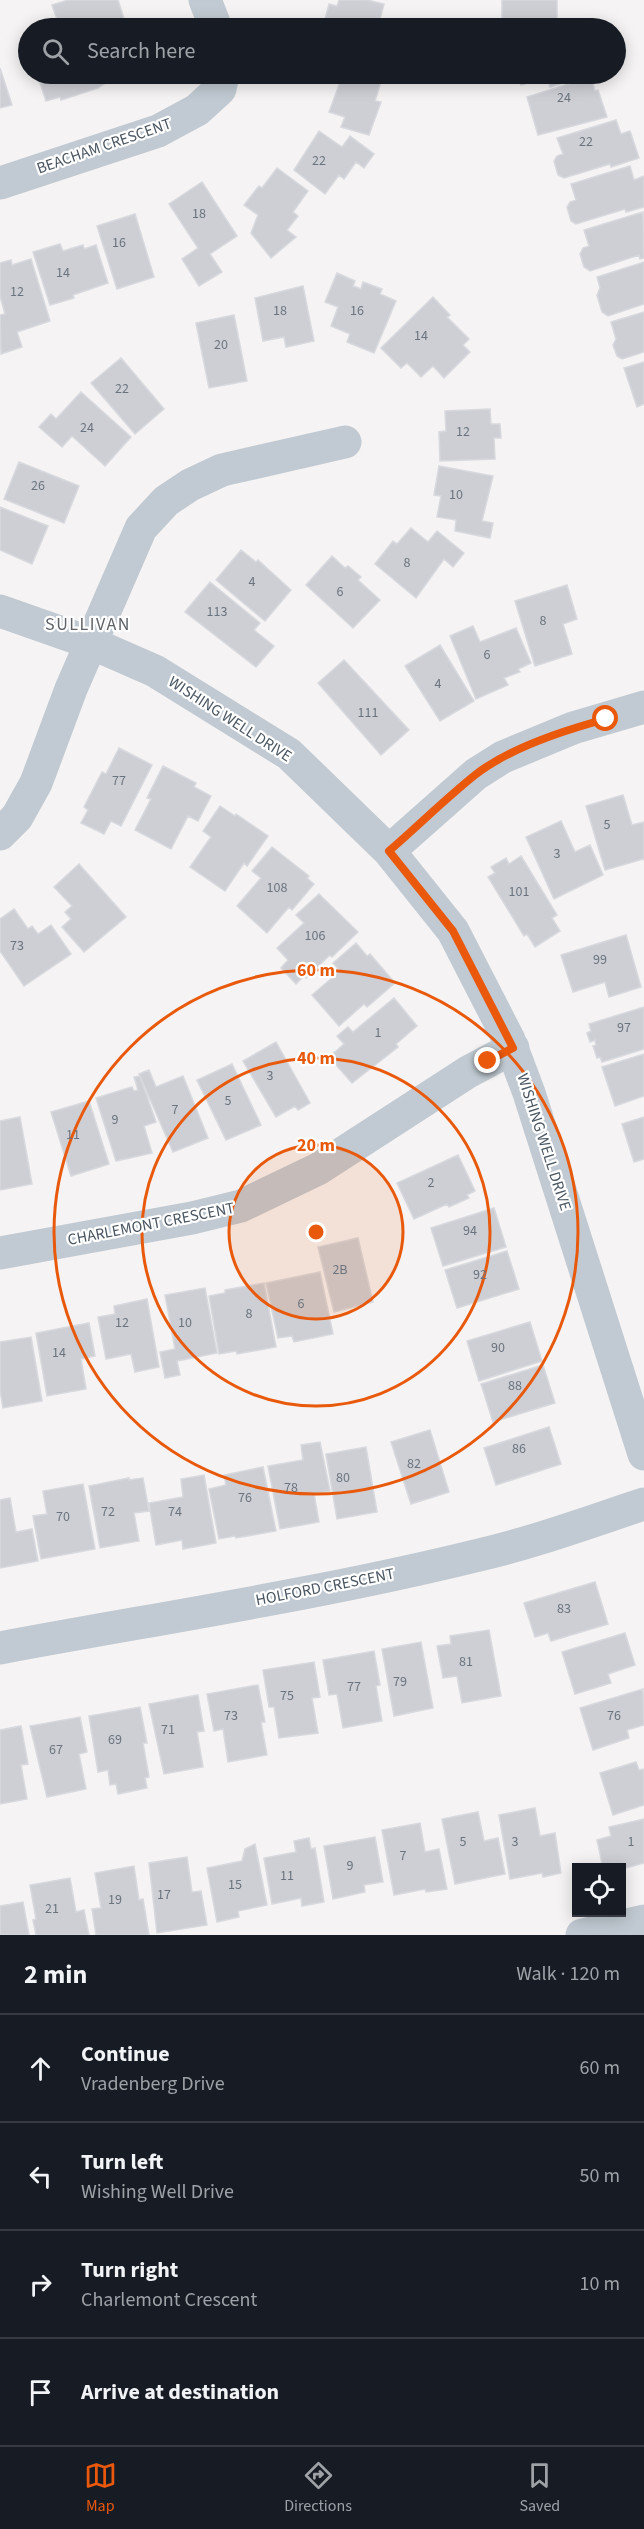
<!DOCTYPE html>
<html lang="en">
<head>
<meta charset="utf-8">
<style>
  body { margin:0; font-family:"Source Sans 3",sans-serif; background:#20242c; color:#f1f3f6 }
  .controls { position:absolute; right:18px; bottom:18px; display:grid; overflow:hidden; border-radius:0px; box-shadow:0 3px 15px #0003 }
  .controls button { width:54px; height:54px; display:grid; place-items:center; padding:0; border:0; border-bottom:2px solid #363941; background:#171b24; color:#f1f3f6; font:30px sans-serif }
  .stop { position:absolute; width:18px; height:18px; margin:-14px; border:4px solid #ea580c; border-radius:50%; background:#fff }
  .stop.end { background:#ea580c; border-color:#fff; box-shadow:0 2px 6px #0008 }
  .list { margin:0; padding:0; list-style:none }
  h2 { display:flex; justify-content:space-between; align-items:center; height:78px; margin:0; padding:0 24px; font-size:26px }
  h2 small { font-size:20px; font-weight:400; color:#9ea1a6 }
  .list li { display:grid; grid-template-columns:39px 1fr auto; gap:18px; align-items:center; box-sizing:border-box; height:108px; padding:0 24px; border-top:2px solid #363941 }
  .list b { display:block; font-size:22px; white-space:nowrap }
  .list p { margin:0; font-size:20px; white-space:nowrap; color:#9ea1a6 }
  .list em { font-size:20px; font-style:normal; color:#9ea1a6 }
  .icon { flex:none; width:33px; height:33px; fill:none; stroke:currentColor; stroke-width:2; stroke-linecap:round; stroke-linejoin:round }
  .map { position:relative; flex:none; width:644px; height:1935px; overflow:hidden }
  .search { position:absolute; background:#171b24; box-shadow:0 3px 15px #0003; left:18px; right:18px; top:18px; height:66px; display:flex; align-items:center; gap:15px; box-sizing:border-box; padding:0 21px; border-radius:33px; color:#9ea1a6; font-size:22px }
  .sheet { height:510px; background:#171b24 }
  nav { display:flex; justify-content:space-around; align-items:center; box-sizing:border-box; height:84px; border-top:2px solid #363941; background:#171b24; font-size:16px; color:#9ea1a6 }
  nav a { display:grid; justify-items:center; gap:3px }
  nav .on { color:#ea580c }
  .map>svg:first-child { display:block }
  .building { fill:#cdcfd5; stroke:#d7d9de; stroke-width:1.5 }
  .lines { fill:none; stroke-linecap:round; stroke-linejoin:round }
  .minor { stroke:#c1cad2; stroke-width:33 }
  .route { stroke:#ea580c; stroke-width:8 }
  .ring { fill:none; stroke:#e8590c; stroke-width:3 }
  .labels { text-anchor:middle; dominant-baseline:central; stroke-width:4.5; stroke-linejoin:round; paint-order:stroke }
  .number-label { font-size:14px; fill:#6b747e }
  .street-label { font-size:16px; fill:#4a5661; stroke:#fff }
  .neighbourhood-label { font-size:18px; letter-spacing:1.5px; fill:#5f6368; stroke:#fff }
  .centre { fill:#e8590c; stroke:#fff; stroke-width:3 }
  .ring-label { font-size:18px; text-anchor:middle; font-weight:bold; fill:#e8590c; stroke:#fff; stroke-width:4.5; stroke-linejoin:round; paint-order:stroke }
</style>
</head>
<body>
<div class="map">
<svg width="644" height="1935" viewBox="0 0 644 1935">
  <rect width="100%" height="100%" fill="#f5f3f3"/>
  <!-- building -->
  <path class="building" d="M68 0H118L125 22 104 28H60L52 5Z
    M339 0H367L384 4 380 19 377 18 374 28 323 27 329 4 337 6Z
    M502 0H557V27L527 28V23H502Z
    M0 68 12 105 0 108Z
    M37 74H124L103 80 104 84 98 88 61 100 60 97 46 101Z
    M343 74H366L382 78 375 101 381 102 369 135 341 127 345 117 329 112Z
    M517 74H575L577 78 550 87 547 77 521 85Z
    M591 77 595 91 598 90 607 117 538 135 527 97Z
    M616 120 621 134 630 131 639 158 611 167 610 164 564 178 558 175 554 161 557 156 563 154 557 138Z
    M319 131 342 147 350 136 374 154 364 168 356 162 344 179 339 175 325 194 294 170Z
    M630 166 634 180 644 176V207L626 212 625 209 576 224 571 221 567 207 570 202 576 200 571 184Z
    M277 168 308 191 293 212 298 216 287 230 296 237 271 258 251 233 258 215 244 205 259 186 262 188Z
    M202 182 237 236 210 254 222 272 199 286 182 259 198 248 169 204Z
    M643 212 644 258 640 259 639 255 590 271 584 267 580 254 583 248 589 246 584 230Z
    M135 214 154 277 117 289 97 226Z
    M60 244 63 251 83 245 84 249 96 245 108 283 73 295 74 298 50 305 33 252Z
    M31 259 50 321 17 332 22 347 1 354 0 315 5 314 0 296V263L11 260 12 265Z
    M644 262V304L608 316 602 312 597 295 600 288 597 277Z
    M337 273 355 281 353 286 361 289 363 282 382 289 380 294 396 301 374 353 347 342 350 334 331 326 338 307 325 302Z
    M303 286 314 341 286 347 284 337 263 341 255 298Z
    M433 297 450 315 447 317 469 339 463 345 470 352 444 378 433 366 421 377 407 363 401 368 381 348Z
    M644 312V352L622 359 617 356 613 345 616 339 611 322Z
    M234 315 247 381 209 388 196 323Z
    M121 358 164 409 135 434 91 383Z
    M644 362V404L637 407 624 368Z
    M81 392 131 437 105 466 72 436 62 447 39 427 51 414 56 419Z
    M490 409 491 424H500L501 438H494L495 459 440 461 439 432 446 431 445 411Z
    M19 462 79 486 64 523 4 499Z
    M439 466 493 476 482 521 493 523 490 538 455 531 456 520 437 517 441 496 434 495Z
    M0 507 48 526 32 564 0 550Z
    M411 528 428 542 437 531 464 553 453 567 444 559 416 598 375 564 393 541 397 544Z
    M241 550 256 562 258 560 291 590 265 621 216 580Z
    M332 556 345 568 348 566 361 577 358 580 380 600 353 628 306 585Z
    M210 582 260 623 254 630 274 646 256 667 185 612Z
    M567 585 577 619 563 624 572 654 535 666 515 601Z
    M473 626 480 642 516 628 531 663 518 669 520 672 504 678 508 685 476 699 450 636Z
    M440 645 474 701 440 721 405 666Z
    M344 660 409 730 381 755 318 683Z
    M119 748 152 765 121 826 111 821 104 834 81 823 88 810 84 807 102 772 106 774Z
    M163 766 196 783 194 787 211 796 198 821 188 816 171 849 135 830 151 799 147 798Z
    M623 795 632 825 644 822V860L643 859 605 870 586 806Z
    M220 806 235 816 236 814 268 836 247 866 244 863 225 891 190 867 211 837 203 831Z
    M561 821 575 852 590 845 603 875 554 899 526 837Z
    M272 847 309 876 307 878 314 884 292 910 289 907 267 933 237 906 261 878 252 871Z
    M521 856 557 915 552 918 560 931 535 947 527 934 524 936 488 877 495 873 491 867 506 858 509 864Z
    M79 864 126 917 84 952 62 927 71 919 65 912 72 906 54 887Z
    M319 894 358 932 332 957 330 955 306 978 304 976 296 984 281 968 288 960 277 948 304 923 296 915Z
    M14 909 28 929 32 926 38 934 51 925 71 954 24 986 0 951V919Z
    M626 935 641 987 609 997 605 982 573 992 561 955Z
    M356 943 367 956 370 954 395 983 367 1007 364 1004 339 1026 312 995 340 971 333 963Z
    M394 998 417 1026 396 1044 398 1047 352 1083 329 1057 344 1044 337 1036 348 1027 353 1032Z
    M644 1007V1049L602 1062 600 1057 597 1058 593 1046 596 1045 595 1040 590 1042 587 1033 591 1031 589 1024Z
    M276 1042 310 1103 298 1110 295 1106 276 1117 243 1061Z
    M644 1054V1096L615 1106 602 1067Z
    M232 1064 261 1125 226 1140 197 1080Z
    M149 1070 156 1087 183 1076 208 1138 173 1152 139 1074Z
    M140 1076 156 1122 144 1126 152 1153 116 1161 96 1098 132 1087 134 1091 138 1090 134 1077Z
    M89 1101 109 1164 71 1176 51 1112Z
    M20 1117 32 1184 0 1190V1121Z
    M644 1117V1159L634 1162 622 1124Z
    M458 1155 475 1191 467 1195 469 1198 449 1207 447 1204 414 1219 397 1183Z
    M494 1208 506 1247 443 1266 431 1228Z
    M358 1238 373 1302 334 1312 318 1247Z
    M507 1251 519 1289 457 1308 445 1270Z
    M320 1272 333 1334 294 1342 292 1336 278 1338 266 1283Z
    M264 1283 276 1347 237 1354 236 1351 219 1354 209 1296 225 1293V1290Z
    M205 1288 217 1353 177 1361 180 1375 165 1378 160 1352 175 1349 165 1295Z
    M147 1299 159 1367 135 1372 131 1354 106 1359 98 1317 115 1314 114 1306Z
    M530 1322 542 1361 479 1381 467 1341Z
    M89 1323 95 1356 81 1359 86 1389 47 1396 36 1333Z
    M31 1337 42 1401 3 1408 0 1390V1342Z
    M543 1365 555 1403 493 1422 481 1384Z
    M549 1427 561 1464 496 1485 484 1448Z
    M430 1430 449 1492 411 1504 391 1442Z
    M320 1442 330 1491 314 1494 319 1522 280 1529 268 1466 303 1460 301 1445Z
    M366 1447 377 1512 337 1519 326 1454Z
    M263 1467 276 1531 236 1538 235 1536 219 1539 209 1489 226 1485 224 1475Z
    M204 1475 216 1543 183 1549 182 1540 156 1545 149 1503 183 1497 181 1479Z
    M129 1478V1480L143 1478 149 1511 134 1513 139 1541 100 1548 89 1486Z
    M83 1484 95 1549 41 1559 33 1516 47 1514 43 1491Z
    M10 1498 16 1532 32 1529 38 1561 0 1568V1500Z
    M595 1582 608 1624 551 1641 548 1633 535 1637 524 1603Z
    M489 1630 501 1696 462 1703 457 1676 443 1678 437 1646 451 1644 450 1636Z
    M625 1633 635 1665 608 1674 611 1683 575 1694 562 1652Z
    M421 1642 433 1708 394 1716 382 1649Z
    M374 1651 380 1685 376 1686 382 1721 343 1728 337 1694 329 1695 323 1660Z
    M314 1662 320 1697 312 1698 318 1733 279 1738 274 1707H269L263 1670Z
    M258 1685 265 1722H261L267 1755 228 1762 223 1729 214 1731 207 1694Z
    M643 1689 644 1725 627 1730 629 1738 593 1750 580 1708Z
    M198 1695 204 1731 197 1732 203 1767 164 1774 149 1704Z
    M140 1707 147 1743H143L149 1777 145 1778 147 1788 118 1794 116 1784 110 1785 108 1770 98 1772 89 1716Z
    M80 1717 87 1752 79 1754 86 1789 47 1797 30 1726Z
    M21 1726 28 1764 21 1765 27 1799 0 1804V1730Z
    M636 1762 639 1770 644 1769V1805L613 1815 600 1773Z
    M535 1808 540 1836 555 1833 561 1873 543 1877 542 1873 510 1879 499 1815Z
    M478 1812 484 1841 498 1838 505 1874 455 1884 442 1819Z
    M644 1819V1863L622 1869 603 1868 597 1840 611 1836 609 1827Z
    M420 1823 425 1852 439 1849 447 1889 426 1892 425 1889 394 1895 382 1830Z
    M375 1837 383 1882 364 1885 365 1892 333 1899 324 1846Z
    M309 1838 311 1849 315 1848 324 1902 302 1906 301 1898 272 1904 264 1858 296 1852 294 1841Z
    M255 1844 267 1905 238 1911 239 1917 217 1922 207 1868 242 1861 245 1849Z
    M187 1857 192 1892 201 1891 207 1925 157 1933 149 1863Z
    M134 1866 139 1900 143 1899 149 1935H96L92 1909 101 1908 95 1873Z
    M70 1878 76 1912 84 1910 89 1935H36L33 1920 36 1919 30 1885Z
    M23 1902 29 1935H0V1906Z"/>
  <g class="lines">
    <!-- minor -->
    <path class="minor" d="M205 0 216 28
      M0 183 158 131 197 110 220 89 223 74
      M0 611 91 643 155 671 289 754 389 851 453 931 509 1040 529 1093 644 1454
      M0 834 17 817 36 783 71 689 141 528 166 501 190 485 222 470 345 442
      M389 851 476 774 503 757 573 728 644 707
      M0 1253 192 1218 241 1206 318 1169 468 1072 513 1048
      M0 1648C160 1618 321 1594 479 1555 535 1542 589 1522 644 1504
      M582 1935 644 1921"/>
  </g>
  <g class="lines">
    <!-- route -->
    <path class="route" d="M488 1061 513 1048 509 1040 453 931 389 851C418 826 445 799 475 775 508 749 565 730 606 719"/>
  </g>
  <!-- distance rings -->
  <circle cx="316" cy="1232" r="87" fill="#e8590c" fill-opacity=".12"/>
  <g class="ring">
    <circle cx="316" cy="1232" r="87"/>
    <circle cx="316" cy="1232" r="174"/>
    <circle cx="316" cy="1232" r="262"/>
  </g>
  <g class="labels">
    <!-- number labels -->
    <g class="number-label">
      <text x="564" y="98">24</text>
      <text x="586" y="142">22</text>
      <text x="319" y="161">22</text>
      <text x="199" y="214">18</text>
      <text x="119" y="243">16</text>
      <text x="63" y="273">14</text>
      <text x="17" y="292">12</text>
      <text x="280" y="311">18</text>
      <text x="357" y="311">16</text>
      <text x="421" y="336">14</text>
      <text x="221" y="345">20</text>
      <text x="122" y="389">22</text>
      <text x="87" y="428">24</text>
      <text x="463" y="432">12</text>
      <text x="38" y="486">26</text>
      <text x="456" y="495">10</text>
      <text x="407" y="563">8</text>
      <text x="252" y="582">4</text>
      <text x="340" y="592">6</text>
      <text x="217" y="612">113</text>
      <text x="543" y="621">8</text>
      <text x="487" y="655">6</text>
      <text x="438" y="684">4</text>
      <text x="368" y="713">111</text>
      <text x="119" y="781">77</text>
      <text x="607" y="825">5</text>
      <text x="557" y="854">3</text>
      <text x="277" y="888">108</text>
      <text x="519" y="892">101</text>
      <text x="315" y="936">106</text>
      <text x="17" y="946">73</text>
      <text x="600" y="960">99</text>
      <text x="624" y="1028">97</text>
      <text x="378" y="1033">1</text>
      <text x="270" y="1076">3</text>
      <text x="228" y="1101">5</text>
      <text x="175" y="1110">7</text>
      <text x="115" y="1120">9</text>
      <text x="73" y="1135">11</text>
      <text x="431" y="1183">2</text>
      <text x="470" y="1231">94</text>
      <text x="340" y="1270">2B</text>
      <text x="480" y="1275">92</text>
      <text x="301" y="1304">6</text>
      <text x="249" y="1314">8</text>
      <text x="122" y="1323">12</text>
      <text x="185" y="1323">10</text>
      <text x="498" y="1348">90</text>
      <text x="59" y="1353">14</text>
      <text x="515" y="1386">88</text>
      <text x="519" y="1449">86</text>
      <text x="414" y="1464">82</text>
      <text x="343" y="1478">80</text>
      <text x="291" y="1488">78</text>
      <text x="245" y="1498">76</text>
      <text x="108" y="1512">72</text>
      <text x="175" y="1512">74</text>
      <text x="63" y="1517">70</text>
      <text x="564" y="1609">83</text>
      <text x="466" y="1662">81</text>
      <text x="400" y="1682">79</text>
      <text x="354" y="1687">77</text>
      <text x="287" y="1696">75</text>
      <text x="231" y="1716">73</text>
      <text x="614" y="1716">76</text>
      <text x="168" y="1730">71</text>
      <text x="115" y="1740">69</text>
      <text x="56" y="1750">67</text>
      <text x="463" y="1842">5</text>
      <text x="515" y="1842">3</text>
      <text x="631" y="1842">1</text>
      <text x="403" y="1856">7</text>
      <text x="350" y="1866">9</text>
      <text x="287" y="1876">11</text>
      <text x="235" y="1885">15</text>
      <text x="164" y="1895">17</text>
      <text x="115" y="1900">19</text>
      <text x="52" y="1909">21</text>
    </g>
    <!-- street labels -->
    <g class="street-label">
      <text transform="translate(104 146) rotate(-19)">BEACHAM CRESCENT</text>
      <text transform="translate(230 719) rotate(33)">WISHING WELL DRIVE</text>
      <text transform="translate(544 1142) rotate(72)">WISHING WELL DRIVE</text>
      <text transform="translate(151 1224) rotate(-11)">CHARLEMONT CRESCENT</text>
      <text transform="translate(325 1587) rotate(-11)">HOLFORD CRESCENT</text>
    </g>
    <!-- neighbourhood labels -->
    <g class="neighbourhood-label">
      <text x="88" y="624">SULLIVAN</text>
    </g>
  </g>
  <circle cx="316" cy="1232" r="9" class="centre"/>
  <g class="ring-label">
    <text x="316" y="976">60 m</text>
    <text x="316" y="1064">40 m</text>
    <text x="316" y="1151">20 m</text>
  </g>
</svg>
<div class="controls">
<button><svg class="icon" aria-label="locate" viewBox="0 0 24 24"><circle cx="12" cy="12" r="6"/><path d="M12 2v4M12 18v4M2 12h4M18 12h4"/></svg></button>
</div>
<div class="stop" style="left:606px;top:719px"></div>
<div class="stop end" style="left:488px;top:1061px"></div>
<div class="search"><svg class="icon" aria-label="search" viewBox="0 0 24 24"><circle cx="10" cy="10" r="6"/><path d="M15 15l6 6"/></svg>Search here</div>
</div>
<section class="sheet">
<h2>2 min<small>Walk · 120 m</small></h2>
<ul class="list">
<li><svg class="icon" aria-label="ahead" viewBox="0 0 24 24"><path d="M12 20V5M6 11l6-6 6 6"/></svg><div><b>Continue</b><p>Vradenberg Drive</p></div><em>60 m</em></li>
<li><svg class="icon" aria-label="left" viewBox="0 0 24 24"><path d="M17 20v-9H6M10 6l-5 5 5 5"/></svg><div><b>Turn left</b><p>Wishing Well Drive</p></div><em>50 m</em></li>
<li><svg class="icon" aria-label="right" viewBox="0 0 24 24"><path d="M7 20v-9h11M14 6l5 5-5 5"/></svg><div><b>Turn right</b><p>Charlemont Crescent</p></div><em>10 m</em></li>
<li><svg class="icon" aria-label="arrive" viewBox="0 0 24 24"><path d="M6 21V4h12l-3 4 3 4H6"/></svg><div><b>Arrive at destination</b></div></li>
</ul>
</section>
<nav>
<a class="on"><svg class="icon" aria-label="map" viewBox="0 0 24 24"><path d="M3 6l6-2 6 2 6-2v14l-6 2-6-2-6 2zM9 4v14M15 6v14"/></svg>Map</a>
<a><svg class="icon" aria-label="directions" viewBox="0 0 24 24"><path d="M12 3l9 9-9 9-9-9zM9 14v-3h6M13 9l2 2-2 2"/></svg>Directions</a>
<a><svg class="icon" aria-label="saved" viewBox="0 0 24 24"><path d="M7 4h10v16l-5-4-5 4z"/></svg>Saved</a>
</nav>
</body>
</html>
